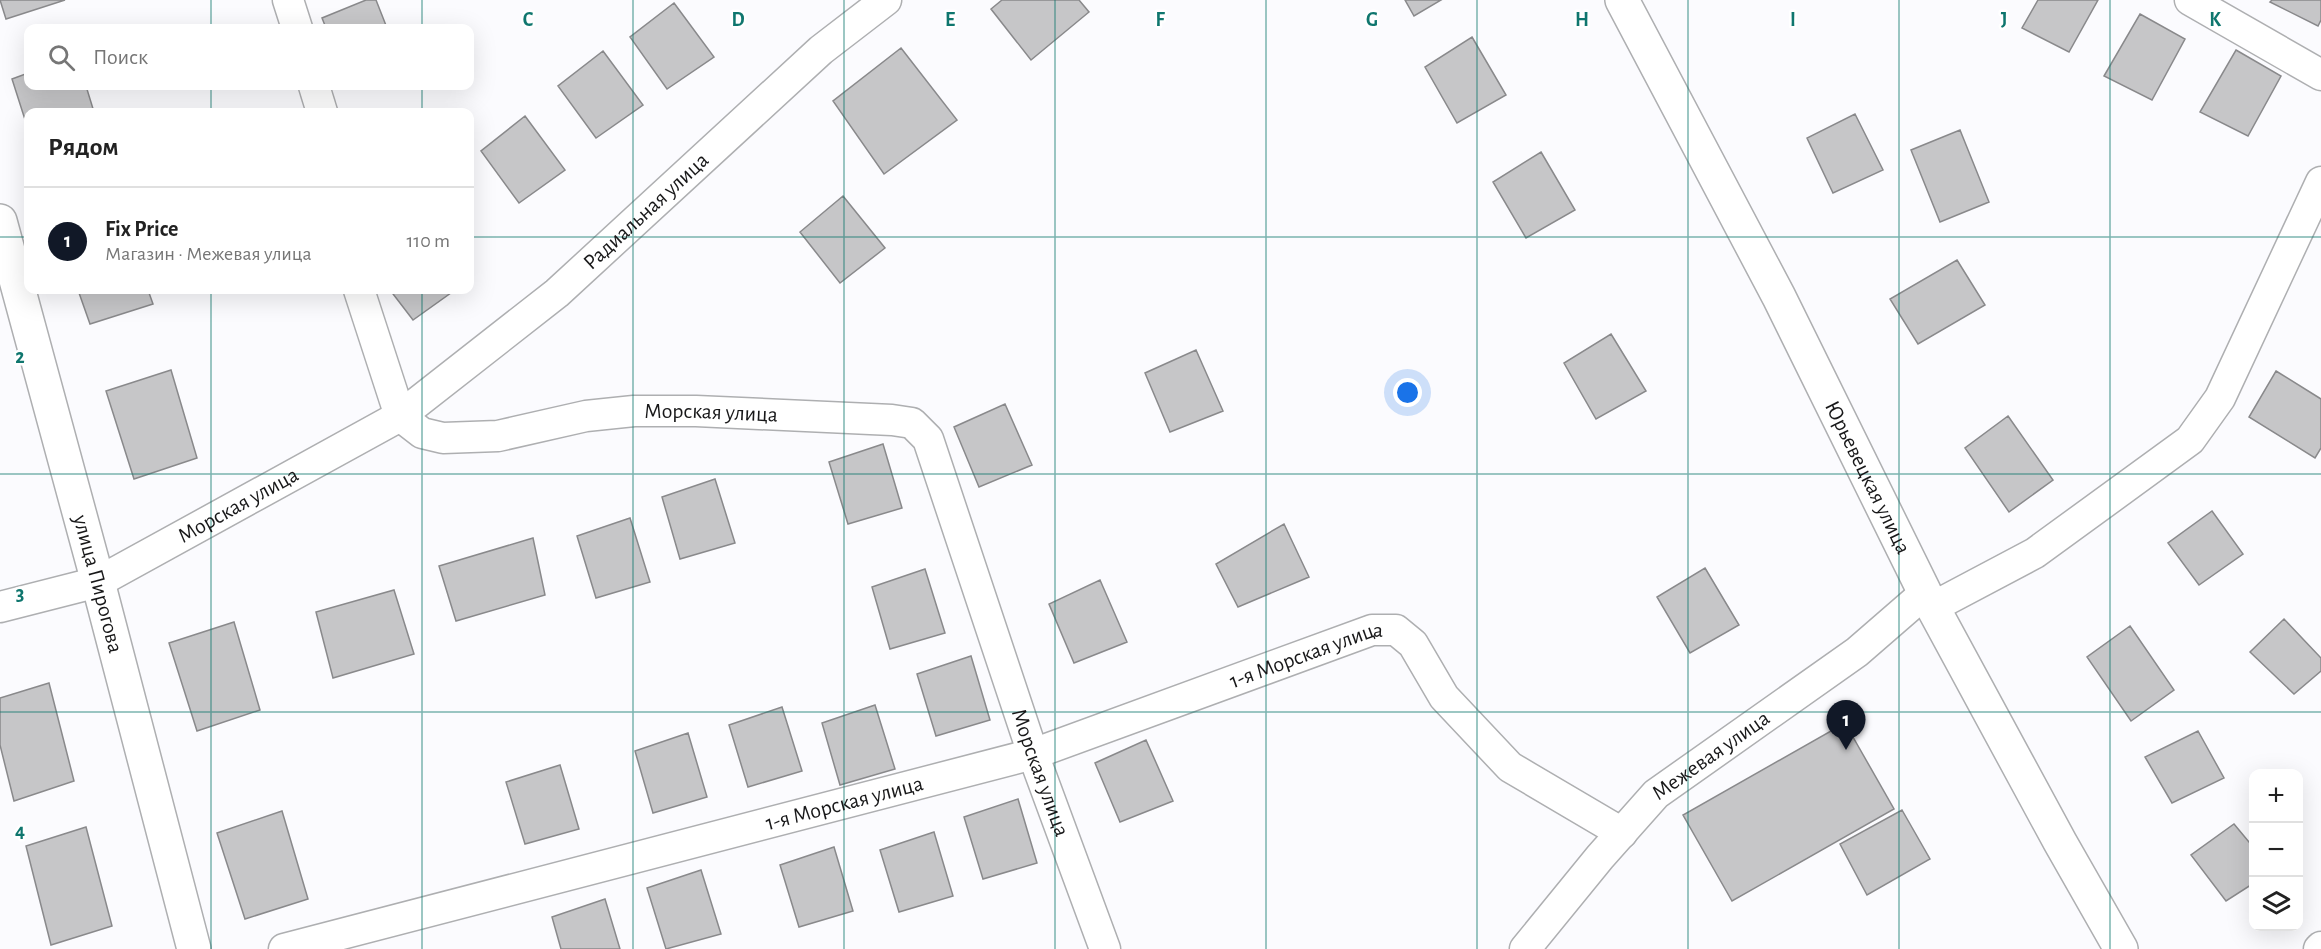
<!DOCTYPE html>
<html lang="ru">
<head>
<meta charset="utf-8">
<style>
  body { margin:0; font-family:"Alegreya Sans",sans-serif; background:#f6f6f6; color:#222 }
  .controls { position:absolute; right:18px; bottom:18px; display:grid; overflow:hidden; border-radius:12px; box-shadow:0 6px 24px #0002 }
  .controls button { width:54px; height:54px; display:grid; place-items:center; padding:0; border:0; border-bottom:2px solid #e0e0e0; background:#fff; color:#222; font:30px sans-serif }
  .you { position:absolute; left:1408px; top:393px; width:21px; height:21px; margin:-15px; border:4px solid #fff; border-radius:50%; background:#1a73e8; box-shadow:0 0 0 9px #1a73e833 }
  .badge { display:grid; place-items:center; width:39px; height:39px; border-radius:50%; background:#111827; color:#fff; font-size:20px; font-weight:700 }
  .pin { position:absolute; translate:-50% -50px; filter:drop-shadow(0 2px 3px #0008) }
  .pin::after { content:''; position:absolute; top:32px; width:21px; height:18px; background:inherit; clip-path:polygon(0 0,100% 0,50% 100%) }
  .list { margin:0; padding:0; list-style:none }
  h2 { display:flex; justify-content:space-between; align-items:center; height:78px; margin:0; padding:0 24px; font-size:26px }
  h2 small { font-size:20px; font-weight:400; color:#767676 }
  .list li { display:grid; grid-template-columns:39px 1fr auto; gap:18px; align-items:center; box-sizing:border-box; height:108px; padding:0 24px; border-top:2px solid #e0e0e0 }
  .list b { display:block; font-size:22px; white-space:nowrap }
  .list p { margin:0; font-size:20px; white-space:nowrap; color:#767676 }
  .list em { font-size:20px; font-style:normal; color:#767676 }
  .icon { flex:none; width:33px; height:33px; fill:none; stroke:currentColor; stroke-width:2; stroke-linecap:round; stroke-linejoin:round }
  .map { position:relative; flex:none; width:2321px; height:949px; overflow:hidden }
  .search { position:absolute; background:#fff; box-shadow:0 6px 24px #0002; left:24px; top:24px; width:450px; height:66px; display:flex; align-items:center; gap:15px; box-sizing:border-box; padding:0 21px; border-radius:12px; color:#767676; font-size:22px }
  .panel { position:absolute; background:#fff; box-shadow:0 6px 24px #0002; left:24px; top:108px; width:450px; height:186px; border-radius:12px }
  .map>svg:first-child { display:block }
  .building { fill:#c6c6c8; stroke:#89898b; stroke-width:1.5 }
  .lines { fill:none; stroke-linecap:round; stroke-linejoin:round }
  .street-casing { stroke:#aeafb1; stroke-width:33 }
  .secondary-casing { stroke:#aeafb1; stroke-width:36 }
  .street { stroke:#fff; stroke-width:30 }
  .secondary { stroke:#fff; stroke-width:33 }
  .grid { fill:none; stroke:#0f766e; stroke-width:1.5; stroke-opacity:0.55 }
  .labels { text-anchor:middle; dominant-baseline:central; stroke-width:5; stroke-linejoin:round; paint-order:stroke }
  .street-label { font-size:22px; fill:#181819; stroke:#fff }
  .grid-label { font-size:20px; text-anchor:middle; font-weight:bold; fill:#0f766e; stroke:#fff; stroke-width:5; stroke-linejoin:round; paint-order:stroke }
</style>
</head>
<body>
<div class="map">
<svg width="2321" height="949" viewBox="0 0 2321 949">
  <rect width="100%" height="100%" fill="#fbfbfe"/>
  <!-- building -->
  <path class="building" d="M0 0H65L6 19Z
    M366 0H376L387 28H326L322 18Z
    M1002 0H1079L1089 12 1031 60 991 9Z
    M1405 0H1441L1414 16Z
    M2038 0H2098L2069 52 2022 28Z
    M2272 0H2321V20L2318 26 2270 2Z
    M674 3 714 57 667 89 630 37Z
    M2140 14 2185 39 2152 100 2104 76Z
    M1472 37 1506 95 1457 123 1425 67Z
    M901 48 957 120 884 174 833 101Z
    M2236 50 2281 76 2248 136 2200 112Z
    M603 51 643 105 596 138 558 86Z
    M28 73V86H86L94 112H28V129L12 79Z
    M1855 114 1883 170 1833 193 1807 138Z
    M525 116 565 170 519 203 481 151Z
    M1960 130 1989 202 1940 222 1911 150Z
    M1541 152 1575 210 1526 238 1493 182Z
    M843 196 885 248 840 283 800 232Z
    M1957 260 1985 305 1918 344 1890 299Z
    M78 290H148L153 304 90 324Z
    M390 290H455L413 320Z
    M1611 334 1646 391 1596 419 1564 363Z
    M1196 350 1223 411 1170 432 1145 373Z
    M171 370 197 458 134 479 106 391Z
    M2276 371 2321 399V448L2315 458 2249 417Z
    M1005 404 1032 465 979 487 954 427Z
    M2008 416 2053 480 2009 512 1965 448Z
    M883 444 902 508 848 524 829 462Z
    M715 479 735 543 680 559 662 497Z
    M2212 511 2243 554 2199 585 2168 543Z
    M630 518 650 582 596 598 577 536Z
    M1284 524 1309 577 1238 607 1216 564Z
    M533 538 545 595 456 621 439 566Z
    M1705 568 1739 625 1690 653 1657 597Z
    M925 569 945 633 890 649 872 587Z
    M1100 580 1127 642 1074 663 1049 604Z
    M394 590 414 654 333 678 316 612Z
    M2284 619 2321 658V671L2294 694 2250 652Z
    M234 622 260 710 197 731 169 643Z
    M2130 626 2174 690 2131 721 2087 657Z
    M971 656 990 720 936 736 917 674Z
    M49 683 74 781 14 801 0 745V698Z
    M875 705 895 769 840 785 822 723Z
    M782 707 802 771 748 787 729 725Z
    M1845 723 1894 809 1732 901 1683 815Z
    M2198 731 2224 778 2172 803 2145 757Z
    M688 733 707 797 653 813 635 751Z
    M1146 740 1173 801 1120 822 1095 763Z
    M560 765 579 829 525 844 506 782Z
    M1018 799 1037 863 983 879 964 817Z
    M1902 810 1930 859 1867 895 1840 844Z
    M282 811 308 899 245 919 217 833Z
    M2234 824 2254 848V883L2226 901 2191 855Z
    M86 827 112 926 51 945 26 846Z
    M934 832 953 896 899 912 880 850Z
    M834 847 853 911 799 927 780 865Z
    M701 870 721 934 666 949 647 888Z
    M605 899 620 949H561L552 917Z"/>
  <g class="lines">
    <defs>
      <g id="street">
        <path d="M288 0 297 28"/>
        <path d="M2190 0 2321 75"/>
        <path d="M314 86 322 112"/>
        <path d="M359 290 400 416"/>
        <path id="s1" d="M400 416 422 433 443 438 498 436 586 416 634 411H696L892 420 912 423 928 439 1033 754 1105 949"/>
        <path id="s2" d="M0 607 98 582 400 416 557 293 821 50 886 0"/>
        <path d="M1933 607 2035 553 2190 440 2220 398 2321 182"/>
        <path id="s3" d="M284 949 1033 754 1372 630H1396L1413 644 1444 697 1510 767 1622 833"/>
        <path id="s4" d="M1525 949 1600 857 1656 794 1857 652 1925 593"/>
        <path d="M2319 949 2321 947"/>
      </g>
      <g id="secondary">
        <path id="s5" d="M1622 0 1779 297 1925 593 2060 842 2121 949"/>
        <path id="s6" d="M0 221 98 582 194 949"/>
      </g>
    </defs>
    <!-- street casing -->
    <use href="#street" class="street-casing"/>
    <!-- secondary casing -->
    <use href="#secondary" class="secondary-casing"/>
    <!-- street -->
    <use href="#street" class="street"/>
    <!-- secondary -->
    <use href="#secondary" class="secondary"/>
  </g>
  <!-- grid -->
  <path class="grid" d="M211 0V28M422 0V28M633 0V949M844 0V949M1055 0V949M1266 0V949M1477 0V949M1688 0V949M1899 0V949M2110 0V949M211 86V112M422 86V112M0 237H28M470 237H2321M211 290V949M422 290V949M0 474H2321M0 712H2321"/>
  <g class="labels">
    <!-- street labels -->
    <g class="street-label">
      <text stroke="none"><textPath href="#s2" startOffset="766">Радиальная улица</textPath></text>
      <text stroke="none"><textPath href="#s1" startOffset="320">Морская улица</textPath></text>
      <text stroke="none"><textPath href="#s5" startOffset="537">Юрьевецкая улица</textPath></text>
      <text stroke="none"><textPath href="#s2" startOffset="261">Морская улица</textPath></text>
      <text stroke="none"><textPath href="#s6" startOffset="376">улица Пирогова</textPath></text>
      <text stroke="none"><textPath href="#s3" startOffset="1065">1-я Морская улица</textPath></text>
      <text stroke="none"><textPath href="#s4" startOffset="270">Межевая улица</textPath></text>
      <text stroke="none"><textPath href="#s1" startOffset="896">Морская улица</textPath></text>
      <text stroke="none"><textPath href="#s3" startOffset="579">1-я Морская улица</textPath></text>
    </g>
  </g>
  <g class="grid-label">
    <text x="528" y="26">C</text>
    <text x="738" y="26">D</text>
    <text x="950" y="26">E</text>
    <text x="1160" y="26">F</text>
    <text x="1372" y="26">G</text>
    <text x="1582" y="26">H</text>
    <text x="1793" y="26">I</text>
    <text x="2004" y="26">J</text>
    <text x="2215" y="26">K</text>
    <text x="20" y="363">2</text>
    <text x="20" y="600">3</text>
    <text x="20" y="837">4</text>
  </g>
</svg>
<div class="controls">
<button>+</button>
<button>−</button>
<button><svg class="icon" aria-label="layers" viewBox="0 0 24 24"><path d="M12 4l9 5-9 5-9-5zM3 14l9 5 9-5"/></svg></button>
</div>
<div class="you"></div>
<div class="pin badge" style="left:1846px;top:750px">1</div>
<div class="search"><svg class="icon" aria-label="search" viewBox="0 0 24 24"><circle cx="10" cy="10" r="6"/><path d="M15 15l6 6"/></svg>Поиск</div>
<section class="panel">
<h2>Рядом<small></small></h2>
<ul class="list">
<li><span class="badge">1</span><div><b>Fix Price</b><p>Магазин · Межевая улица</p></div><em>110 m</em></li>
</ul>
</section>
</div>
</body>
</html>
